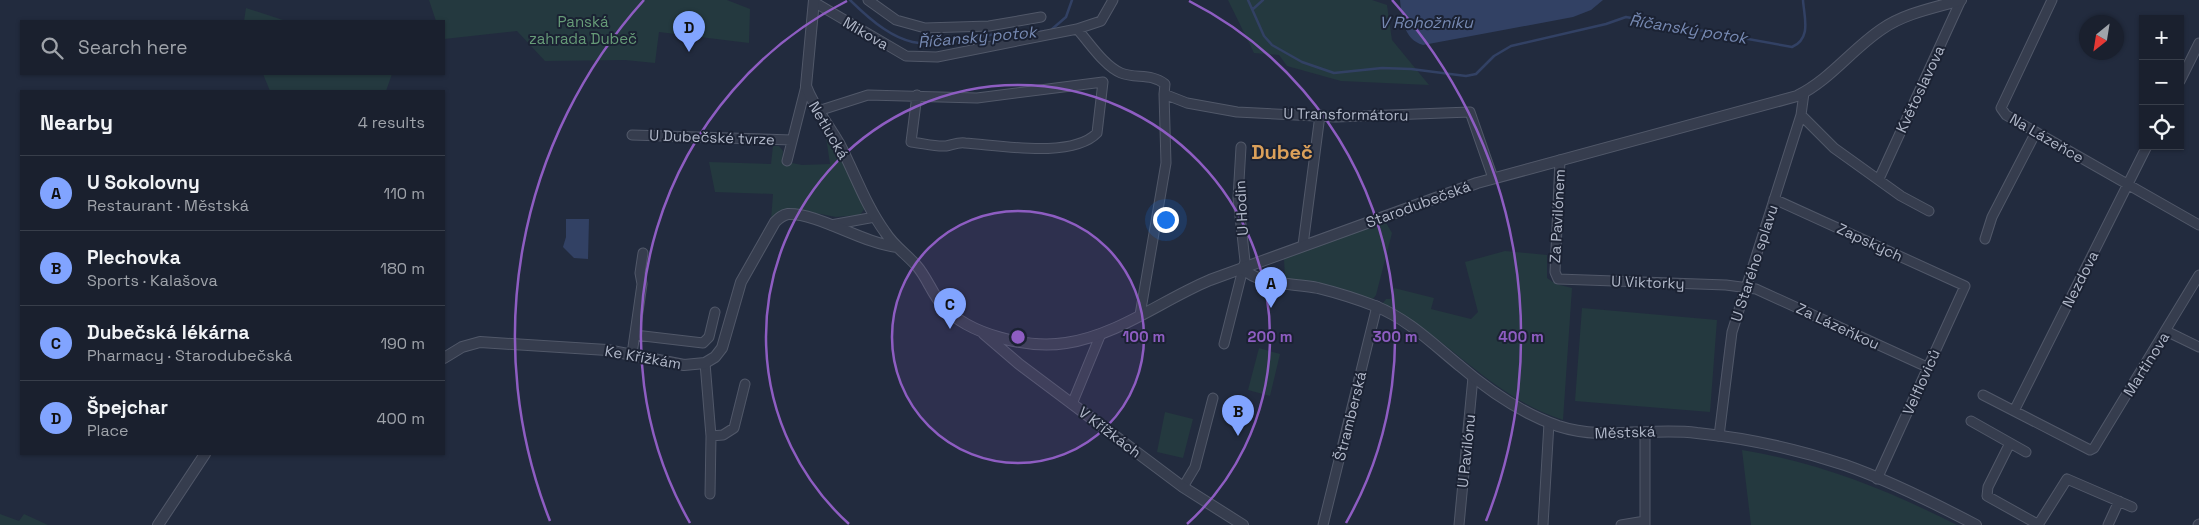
<!DOCTYPE html>
<html lang="en">
<head>
<meta charset="utf-8">
<style>
  body { margin:0; font-family:"Space Grotesk",sans-serif; background:#272d3a; color:#f1f3f6 }
  .controls { position:absolute; right:15px; top:15px; display:grid; overflow:hidden; border-radius:0px; box-shadow:0 1px 4px #0004 }
  .controls button { width:45px; height:45px; display:grid; place-items:center; padding:0; border:0; border-bottom:1px solid #383e4a; background:#1a202e; color:#f1f3f6; font:25px sans-serif }
  .compass { position:absolute; left:2079px; top:15px; width:45px; height:45px; border-radius:50%; background:#1a202e; box-shadow:0 1px 4px #0004; rotate:210deg }
  .you { position:absolute; left:1165px; top:219px; width:18px; height:18px; margin:-12px; border:4px solid #fff; border-radius:50%; background:#1a73e8; box-shadow:0 0 0 8px #1a73e833 }
  .badge { display:grid; place-items:center; width:32px; height:32px; border-radius:50%; background:#81a4ff; color:#111; font-size:16px; font-weight:700 }
  .pin { position:absolute; translate:-50% -41px; filter:drop-shadow(0 1px 2px #0008) }
  .pin::after { content:''; position:absolute; top:26px; width:18px; height:15px; background:inherit; clip-path:polygon(0 0,100% 0,50% 100%) }
  .list { margin:0; padding:0; list-style:none }
  h2 { display:flex; justify-content:space-between; align-items:center; height:65px; margin:0; padding:0 20px; font-size:21px }
  h2 small { font-size:16px; font-weight:400; color:#9fa3aa }
  .list li { display:grid; grid-template-columns:32px 1fr auto; gap:15px; align-items:center; box-sizing:border-box; height:75px; padding:0 20px; border-top:1px solid #383e4a }
  .list b { display:block; font-size:19px; white-space:nowrap }
  .list p { margin:0; font-size:16px; white-space:nowrap; color:#9fa3aa }
  .list em { font-size:16px; font-style:normal; color:#9fa3aa }
  .icon { flex:none; width:28px; height:28px; fill:none; stroke:currentColor; stroke-width:2; stroke-linecap:round; stroke-linejoin:round }
  .map { position:relative; flex:none; width:2199px; height:525px; overflow:hidden }
  .search { position:absolute; background:#1a202e; box-shadow:0 1px 4px #0004; left:20px; top:20px; width:425px; height:55px; display:flex; align-items:center; gap:12px; box-sizing:border-box; padding:0 18px; border-radius:0px; color:#9fa3aa; font-size:19px }
  .panel { position:absolute; background:#1a202e; box-shadow:0 1px 4px #0004; left:20px; top:90px; width:425px; height:365px; border-radius:0px }
  .map>svg:first-child { display:block }
  .green { fill:#24393f }
  .water { fill:#324164 }
  .lines { fill:none; stroke-linecap:round; stroke-linejoin:round }
  .stream { stroke:#324164; stroke-width:2.5 }
  .minor-casing { stroke:#515869; stroke-width:11 }
  .tertiary-casing { stroke:#515869; stroke-width:12 }
  .minor { stroke:#363d4e; stroke-width:9 }
  .tertiary { stroke:#363d4e; stroke-width:10 }
  .ring { fill:none; stroke:#8e5dc2; stroke-width:2.5 }
  .labels { text-anchor:middle; dominant-baseline:central; stroke-width:4; stroke-linejoin:round; paint-order:stroke }
  .park-label { font-size:15px; fill:#679c78; stroke:#1b2233 }
  .street-label { font-size:15px; fill:#b1b8c9; stroke:#1b2233 }
  .water-label { font-size:16px; font-style:italic; fill:#778ab3; stroke:#1b2233 }
  .district-label { font-size:20px; font-weight:bold; fill:#dba05a; stroke:#1b2233 }
  .centre { fill:#8e5dc2; stroke:#1b2233; stroke-width:2.5 }
  .ring-label { font-size:15px; text-anchor:middle; font-weight:bold; fill:#8e5dc2; stroke:#1b2233; stroke-width:4; stroke-linejoin:round; paint-order:stroke }
</style>
</head>
<body>
<div class="map">
<svg width="2199" height="525" viewBox="0 0 2199 525">
  <rect width="100%" height="100%" fill="#222b3e"/>
  <!-- green -->
  <path class="green" d="M429 0H727L750 9 749 43 659 32 655 63 625 60 545 61 517 31 444 39V21H436Z
    M1228 0H1372L1387 5 1392 40 1429 85 1341 81 1287 66 1279 55 1254 53Z
    M246 8 286 21H244Z
    M263 74H392L386 91H270Z
    M825 130 843 159 865 208 860 215 836 217 789 208 780 211 771 220 773 194 715 192 709 162 771 164 773 146H779L783 151 782 161 802 165 830 164Z
    M1385 221 1392 233 1376 295 1373 299 1285 278 1284 259Z
    M1505 251 1547 255V278L1556 284 1572 288 1563 420C1490 396 1449 338 1383 303L1386 299H1391L1394 288 1434 298 1431 309 1471 319 1478 312 1465 262Z
    M1582 308 1717 320 1710 412 1575 401Z
    M1259 348 1280 354 1270 396 1248 390Z
    M1165 412 1193 419 1183 458 1157 452Z
    M1742 450C1821 463 1885 489 1957 525H1751Z
    M0 514 19 521 24 514 48 525H0Z"/>
  <!-- water -->
  <path class="water" d="M1400 0H1603L1591 10 1573 17 1423 45C1403 39 1402 18 1400 0Z
    M566 219H589L588 259 574 258 563 247 566 237Z"/>
  <g class="lines">
    <!-- stream -->
    <path class="stream" d="M850 0C907 56 924 47 996 34 1005 32 1013 34 1023 34 1030 34 1038 32 1045 31
      M1248 0 1264 36 1272 45 1302 62 1334 73 1382 68 1411 69 1466 76 1476 74 1494 56 1511 46 1606 24 1626 17 1792 47C1812 38 1804 17 1803 0
      M1253 9 1263 0
      M1051 30 1066 17 1072 0"/>
    <defs>
      <path id="minor" d="M868 0 896 20 925 28 989 26 1041 17
        M2052 0 2001 108 2006 115 2199 225
        M814 2 906 56 937 57 1077 29C1089 42 1104 66 1121 73 1136 79 1151 73 1165 84L1164 94 1187 103 1237 112 1336 117 1470 112 1493 178
        M1077 29 1101 21 1113 0
        M2180 81 2199 43
        M818 111 868 95 977 98 1103 82 1097 133C1072 159 998 145 965 143 958 142 952 145 946 146 935 147 922 143 911 142L917 95
        M1801 115 1834 148 1901 196 1929 211
        M632 135 792 140
        M1560 160 1555 272 1558 279 1726 285 1756 289 1927 367
        M787 161 806 86
        M1879 179 1961 0
        M1774 199 1965 286 1877 479
        M831 225 875 217
        M1985 239 1992 217 2036 132
        M1303 245 1320 115
        M1140 315 1166 163 1164 94
        M2166 331 2199 347
        M635 335 703 343 709 337 715 312
        M1224 344 1245 261 1238 198 1241 147
        M632 354 642 284 640 273 643 253
        M705 363 711 436 710 494
        M1983 395 2090 450 2094 448 2199 275
        M1072 404 1100 336
        M2014 411 2147 146
        M1971 421 2010 443 1988 487 1987 496 2039 525
        M711 436 723 435 734 428 745 384
        M1719 436 1732 332 1801 115 1804 93
        M2010 443 2026 452
        M1183 487 1195 467 1213 398
        M1323 525 1377 306
        M1459 525 1473 377
        M1543 525 1549 423
        M1621 525 1645 521
        M1645 525V432
        M2038 525 2067 479 2132 507
        M2108 525 2119 501
        M2198 525 2199 524"/>
      <path id="tertiary" d="M814 0 806 86C814 108 829 125 840 145 855 174 866 206 885 232 893 245 906 254 916 265 927 277 932 294 943 306 969 335 1028 349 1066 343 1119 335 1162 300 1210 280L1477 183 1797 96C1830 80 1852 49 1882 29 1905 13 1934 8 1961 0
        M1242 268C1260 286 1294 283 1318 288 1338 293 1357 299 1375 306 1408 319 1433 344 1460 366 1489 391 1521 413 1558 426 1604 441 1650 427 1697 433 1745 438 1800 450 1845 465 1888 480 1936 504 1976 525
        M984 334 1019 364 1183 487 1243 525
        M444 358 462 347 480 342 607 350 684 365 705 363 715 357 722 348 741 282 775 222C779 218 782 215 788 214 818 213 862 243 897 247
        M158 525 205 454"/>
    </defs>
    <!-- minor casing -->
    <use href="#minor" class="minor-casing"/>
    <!-- tertiary casing -->
    <use href="#tertiary" class="tertiary-casing"/>
    <!-- minor -->
    <use href="#minor" class="minor"/>
    <!-- tertiary -->
    <use href="#tertiary" class="tertiary"/>
  </g>
  <!-- distance rings -->
  <circle cx="1018" cy="337" r="126" fill="#8e5dc2" fill-opacity=".12"/>
  <g class="ring">
    <circle cx="1018" cy="337" r="126"/>
    <path d="M849 524A252 252 0 1 1 1187 524"/>
    <path d="M690 523A377 377 0 0 1 847 1M1189 1A377 377 0 0 1 1346 523"/>
    <path d="M550 521A503 503 0 0 1 644 0M1392 0A503 503 0 0 1 1486 521"/>
  </g>
  <g class="labels">
    <!-- park labels -->
    <g class="park-label">
      <text x="583" y="21">Panská<tspan x="583" dy="17">zahrada Dubeč</tspan></text>
    </g>
    <!-- street labels -->
    <g class="street-label">
      <text transform="translate(866 33) rotate(30)">Mikova</text>
      <text transform="translate(1920 89) rotate(-65)">Květoslavova</text>
      <text transform="translate(1346 114) rotate(1)">U Transformátoru</text>
      <text transform="translate(829 130) rotate(60)">Netlucká</text>
      <text transform="translate(712 137) rotate(2)">U Dubečské tvrze</text>
      <text transform="translate(2047 138) rotate(30)">Na Lázeňce</text>
      <text transform="translate(1418 204) rotate(-20)">Starodubečská</text>
      <text transform="translate(1241 208) rotate(-93)">U Hodin</text>
      <text transform="translate(1557 216) rotate(-87)">Za Pavilónem</text>
      <text transform="translate(1870 242) rotate(25)">Zapských</text>
      <text transform="translate(1754 263) rotate(-72)">U Starého splavu</text>
      <text transform="translate(2080 279) rotate(-63)">Nezdova</text>
      <text transform="translate(1648 282) rotate(2)">U Viktorky</text>
      <text transform="translate(1838 326) rotate(25)">Za Lázeňkou</text>
      <text transform="translate(643 357) rotate(10)">Ke Křížkám</text>
      <text transform="translate(2146 364) rotate(-58)">Martinova</text>
      <text transform="translate(1921 382) rotate(-66)">Velfloviců</text>
      <text transform="translate(1350 416) rotate(-76)">Štramberská</text>
      <text transform="translate(1110 432) rotate(37)">V Křížkách</text>
      <text transform="translate(1625 432) rotate(-2)">Městská</text>
      <text transform="translate(1466 451) rotate(-84)">U Pavilónu</text>
    </g>
    <!-- water labels -->
    <g class="water-label">
      <text x="1426" y="22">V Rohožníku</text>
      <text transform="translate(1688 29) rotate(9)">Říčanský potok</text>
      <text transform="translate(977 37) rotate(-5)">Říčanský potok</text>
    </g>
    <!-- district labels -->
    <g class="district-label">
      <text x="1282" y="152">Dubeč</text>
    </g>
  </g>
  <circle cx="1018" cy="337" r="8" class="centre"/>
  <g class="ring-label">
    <text x="1144" y="342">100 m</text>
    <text x="1270" y="342">200 m</text>
    <text x="1395" y="342">300 m</text>
    <text x="1521" y="342">400 m</text>
  </g>
</svg>
<div class="controls">
<button>+</button>
<button>−</button>
<button><svg class="icon" aria-label="locate" viewBox="0 0 24 24"><circle cx="12" cy="12" r="6"/><path d="M12 2v4M12 18v4M2 12h4M18 12h4"/></svg></button>
</div>
<svg class="compass" viewBox="-18 -18 36 36"><path d="M0-13l5 13h-10z" fill="#e53935"/><path d="M0 13l5-13h-10z" fill="#9fa3aa"/></svg>
<div class="you"></div>
<div class="pin badge" style="left:1271px;top:308px">A</div>
<div class="pin badge" style="left:1238px;top:436px">B</div>
<div class="pin badge" style="left:950px;top:329px">C</div>
<div class="pin badge" style="left:689px;top:52px">D</div>
<div class="search"><svg class="icon" aria-label="search" viewBox="0 0 24 24"><circle cx="10" cy="10" r="6"/><path d="M15 15l6 6"/></svg>Search here</div>
<section class="panel">
<h2>Nearby<small>4 results</small></h2>
<ul class="list">
<li><span class="badge">A</span><div><b>U Sokolovny</b><p>Restaurant · Městská</p></div><em>110 m</em></li>
<li><span class="badge">B</span><div><b>Plechovka</b><p>Sports · Kalašova</p></div><em>180 m</em></li>
<li><span class="badge">C</span><div><b>Dubečská lékárna</b><p>Pharmacy · Starodubečská</p></div><em>190 m</em></li>
<li><span class="badge">D</span><div><b>Špejchar</b><p>Place</p></div><em>400 m</em></li>
</ul>
</section>
</div>
</body>
</html>
